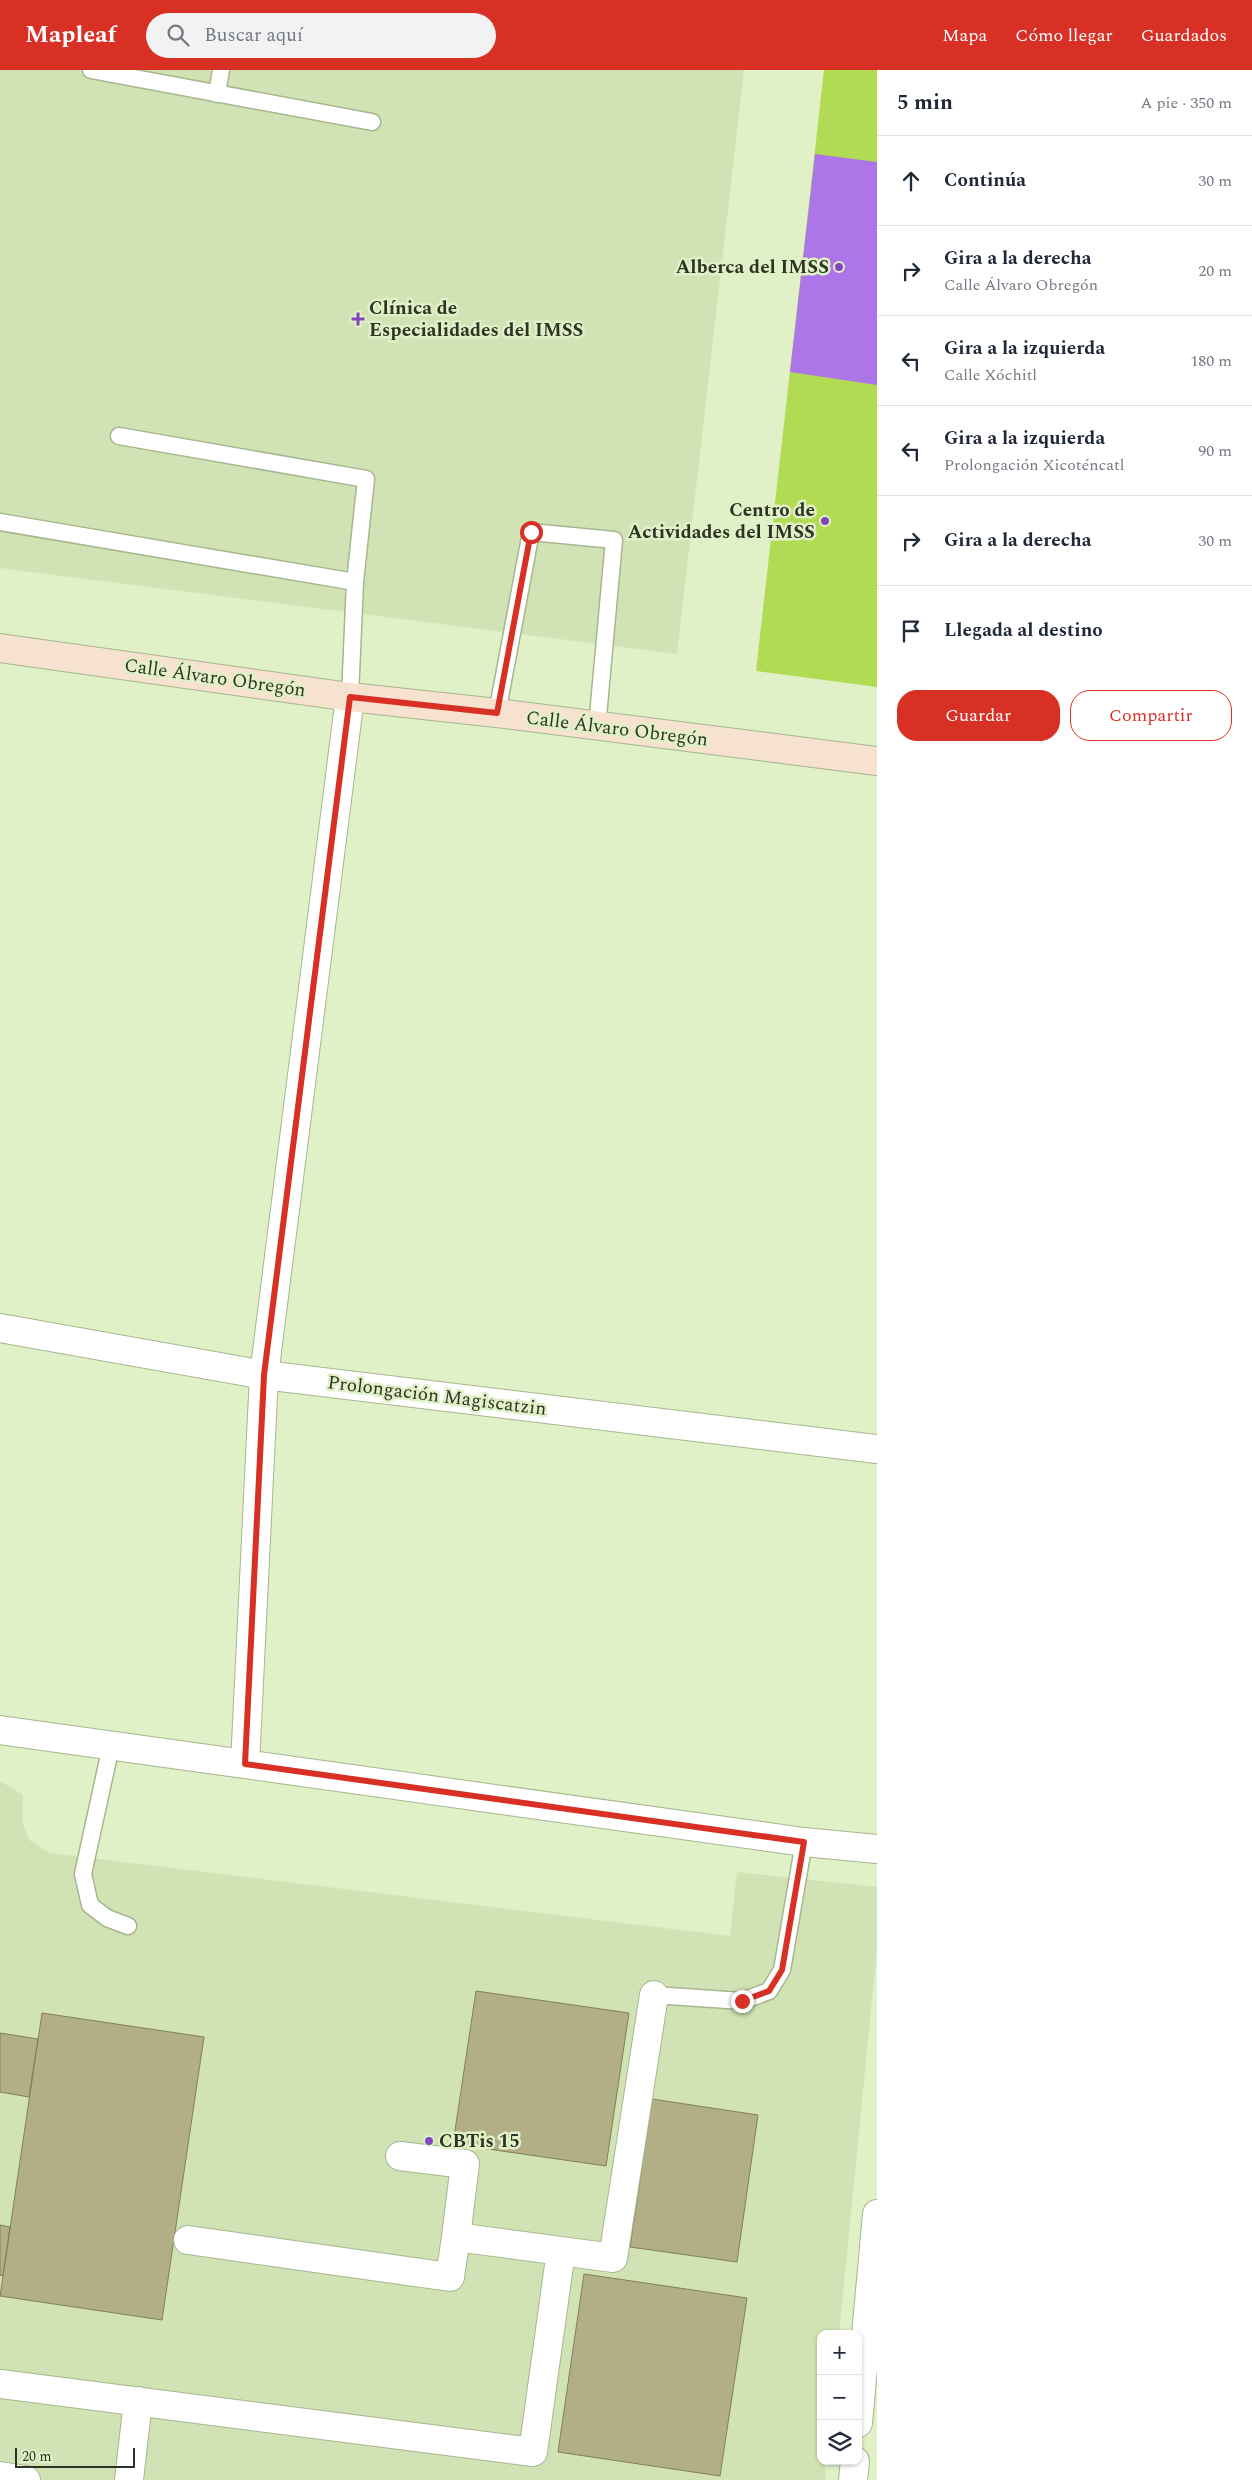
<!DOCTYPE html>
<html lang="es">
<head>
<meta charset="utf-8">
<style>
  body { margin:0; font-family:Spectral,serif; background:#f2f2f3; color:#1f2937 }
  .controls { position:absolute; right:15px; bottom:15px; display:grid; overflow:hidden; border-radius:10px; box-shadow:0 1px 4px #0004 }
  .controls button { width:45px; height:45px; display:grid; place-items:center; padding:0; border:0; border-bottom:1px solid #e0e1e3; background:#fff; color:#1f2937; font:25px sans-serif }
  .scale { position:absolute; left:15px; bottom:12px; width:120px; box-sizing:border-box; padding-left:5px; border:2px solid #2e3424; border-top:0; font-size:14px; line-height:18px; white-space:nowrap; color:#2e3424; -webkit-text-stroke:4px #e0f0c7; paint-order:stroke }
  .stop { position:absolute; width:15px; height:15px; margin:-11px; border:4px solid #d93025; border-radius:50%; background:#fff }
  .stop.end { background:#d93025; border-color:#fff; box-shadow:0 1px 5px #0008 }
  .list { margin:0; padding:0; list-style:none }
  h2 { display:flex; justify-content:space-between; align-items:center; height:65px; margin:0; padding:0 20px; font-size:21px }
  h2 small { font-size:16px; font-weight:400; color:#747a83 }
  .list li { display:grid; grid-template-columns:32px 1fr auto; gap:15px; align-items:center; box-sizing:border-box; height:90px; padding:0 20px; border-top:1px solid #e0e1e3 }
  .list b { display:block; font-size:19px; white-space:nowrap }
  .list p { margin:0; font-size:16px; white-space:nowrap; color:#747a83 }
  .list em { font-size:16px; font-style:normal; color:#747a83 }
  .actions { display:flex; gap:10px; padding:15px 20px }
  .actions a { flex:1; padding:11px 0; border:1px solid #d93025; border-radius:20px; text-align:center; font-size:18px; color:#d93025 }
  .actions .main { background:#d93025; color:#fff }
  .icon { flex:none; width:28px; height:28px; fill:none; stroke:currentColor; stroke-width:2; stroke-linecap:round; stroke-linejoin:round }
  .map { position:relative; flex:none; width:877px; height:2410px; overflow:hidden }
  header { display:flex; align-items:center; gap:30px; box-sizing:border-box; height:70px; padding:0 25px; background:#d93025; color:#fff }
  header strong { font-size:24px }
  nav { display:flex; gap:28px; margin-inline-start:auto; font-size:18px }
  .search { width:350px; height:45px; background:#f2f2f3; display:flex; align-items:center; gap:12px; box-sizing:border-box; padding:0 18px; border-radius:28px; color:#747a83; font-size:19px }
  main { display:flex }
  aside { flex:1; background:#fff }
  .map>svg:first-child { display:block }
  .built { fill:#d1e3b4 }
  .green { fill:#b2db54 }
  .water { fill:#ad76e8 }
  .building { fill:#b2af86; stroke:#817f57 }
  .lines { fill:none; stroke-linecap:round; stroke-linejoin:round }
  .lane-casing { stroke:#a7b68e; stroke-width:19 }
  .street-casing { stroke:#a7b68e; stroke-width:30 }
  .secondary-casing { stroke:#a7b68e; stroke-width:30 }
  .lane { stroke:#fff; stroke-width:16 }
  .street { stroke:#fff; stroke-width:28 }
  .secondary { stroke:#f6e2ce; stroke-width:28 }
  .route { stroke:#d93025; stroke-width:6 }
  .poi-dot { fill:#8347bd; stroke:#e0f0c7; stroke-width:2 }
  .labels { text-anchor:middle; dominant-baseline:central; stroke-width:5; stroke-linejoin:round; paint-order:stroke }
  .poi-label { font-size:19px; font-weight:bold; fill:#2e3424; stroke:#e0f0c7; text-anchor:end }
  .street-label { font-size:19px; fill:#2e3424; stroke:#e0f0c7 }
</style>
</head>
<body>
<header>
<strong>Mapleaf</strong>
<div class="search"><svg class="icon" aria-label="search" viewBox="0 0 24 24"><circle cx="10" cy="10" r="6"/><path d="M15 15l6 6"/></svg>Buscar aquí</div>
<nav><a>Mapa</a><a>Cómo llegar</a><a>Guardados</a></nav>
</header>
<main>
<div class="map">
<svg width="877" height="2410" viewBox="0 0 877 2410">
  <rect width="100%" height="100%" fill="#e0f0c7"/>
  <!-- built -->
  <path class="built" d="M0 0H744L677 584 0 498Z
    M0 1711 23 1725 22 1750 29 1770 50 1783 730 1866 737 1802 877 1817V1879L839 2264H821V2391H826L825 2410H0Z"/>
  <!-- green -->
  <path class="green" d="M824 0H877V617L756 601Z"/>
  <!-- water -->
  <path class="water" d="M815 84 877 92V315L790 302Z"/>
  <!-- building -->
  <path class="building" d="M476 1921 629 1943 606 2096 453 2074Z
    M42 1943 204 1967 162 2250 0 2226Z
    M0 1963 38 1969 29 2027 0 2022Z
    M652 2029 758 2045 737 2192 630 2177Z
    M0 2155 10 2157 3 2206 0 2205Z
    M584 2204 747 2228 720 2406 558 2382Z"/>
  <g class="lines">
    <defs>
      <path id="lane" d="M91 0 372 52
        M217 24 221 0
        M119 366 366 409 355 512 350 627
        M0 452 355 512
        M497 643 531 462 614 470 597 657
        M111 1676 83 1804 90 1835 107 1848 128 1856
        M654 1925 742 1931 769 1921 782 1900 804 1772"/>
      <path id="street" d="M0 1258 264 1305 877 1379
        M0 1660 804 1772 877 1779
        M245 1694 264 1305 350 627
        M400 2086 465 2094 456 2167 613 2188 654 1925
        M188 2170 450 2207 456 2167
        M0 2314 533 2382 561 2181
        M858 2353 877 2144
        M0 2406 26 2410
        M129 2410 138 2331
        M853 2410 855 2391"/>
      <path id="secondary" d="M0 578 350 627 497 643 877 691"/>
    </defs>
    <!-- lane casing -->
    <use href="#lane" class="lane-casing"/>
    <!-- street casing -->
    <use href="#street" class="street-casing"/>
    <!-- secondary casing -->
    <use href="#secondary" class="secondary-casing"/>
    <!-- lane -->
    <use href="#lane" class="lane"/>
    <!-- street -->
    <use href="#street" class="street"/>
    <!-- secondary -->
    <use href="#secondary" class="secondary"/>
  </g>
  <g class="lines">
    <!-- route -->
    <path class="route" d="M531 462 497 643 350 627 264 1305 245 1694 804 1772 782 1900 769 1921 742 1931"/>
  </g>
  <!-- markers -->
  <g class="poi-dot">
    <circle cx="839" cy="197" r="5"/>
    <path d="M355.5 241.5h5v5h5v5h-5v5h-5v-5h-5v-5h5z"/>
    <circle cx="825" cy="451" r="5"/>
    <circle cx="429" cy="2071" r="5"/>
  </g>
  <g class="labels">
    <!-- poi labels -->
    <g class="poi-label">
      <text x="829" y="197">Alberca del IMSS</text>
      <text x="369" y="238" text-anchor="start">Clínica de<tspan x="369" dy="22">Especialidades del IMSS</tspan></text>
      <text x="815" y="440">Centro de<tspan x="815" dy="22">Actividades del IMSS</tspan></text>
      <text x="439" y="2071" text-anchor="start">CBTis 15</text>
    </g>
    <!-- street labels -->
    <g class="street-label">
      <text transform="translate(215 608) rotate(8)">Calle Álvaro Obregón</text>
      <text transform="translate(617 659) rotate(7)">Calle Álvaro Obregón</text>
      <text transform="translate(437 1326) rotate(7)">Prolongación Magiscatzin</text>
    </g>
  </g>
</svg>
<div class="controls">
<button>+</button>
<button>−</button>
<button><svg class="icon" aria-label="layers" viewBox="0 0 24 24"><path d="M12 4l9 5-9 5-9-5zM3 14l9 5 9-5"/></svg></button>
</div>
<div class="scale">20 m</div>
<div class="stop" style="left:531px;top:462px"></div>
<div class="stop end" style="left:742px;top:1931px"></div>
</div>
<aside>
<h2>5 min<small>A pie · 350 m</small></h2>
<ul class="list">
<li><svg class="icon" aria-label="ahead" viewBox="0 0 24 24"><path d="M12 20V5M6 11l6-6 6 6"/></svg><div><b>Continúa</b></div><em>30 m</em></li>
<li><svg class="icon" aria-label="right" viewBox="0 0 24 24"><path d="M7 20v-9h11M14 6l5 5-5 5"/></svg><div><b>Gira a la derecha</b><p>Calle Álvaro Obregón</p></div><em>20 m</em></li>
<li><svg class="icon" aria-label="left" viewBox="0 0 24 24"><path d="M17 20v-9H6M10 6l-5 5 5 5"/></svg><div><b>Gira a la izquierda</b><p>Calle Xóchitl</p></div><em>180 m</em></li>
<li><svg class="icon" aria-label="left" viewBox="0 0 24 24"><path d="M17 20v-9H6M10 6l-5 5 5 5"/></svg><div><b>Gira a la izquierda</b><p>Prolongación Xicoténcatl</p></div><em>90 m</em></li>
<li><svg class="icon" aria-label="right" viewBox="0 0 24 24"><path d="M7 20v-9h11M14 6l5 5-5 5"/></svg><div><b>Gira a la derecha</b></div><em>30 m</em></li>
<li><svg class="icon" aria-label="arrive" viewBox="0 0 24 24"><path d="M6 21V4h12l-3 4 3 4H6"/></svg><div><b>Llegada al destino</b></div></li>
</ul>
<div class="actions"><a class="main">Guardar</a><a>Compartir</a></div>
</aside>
</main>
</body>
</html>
